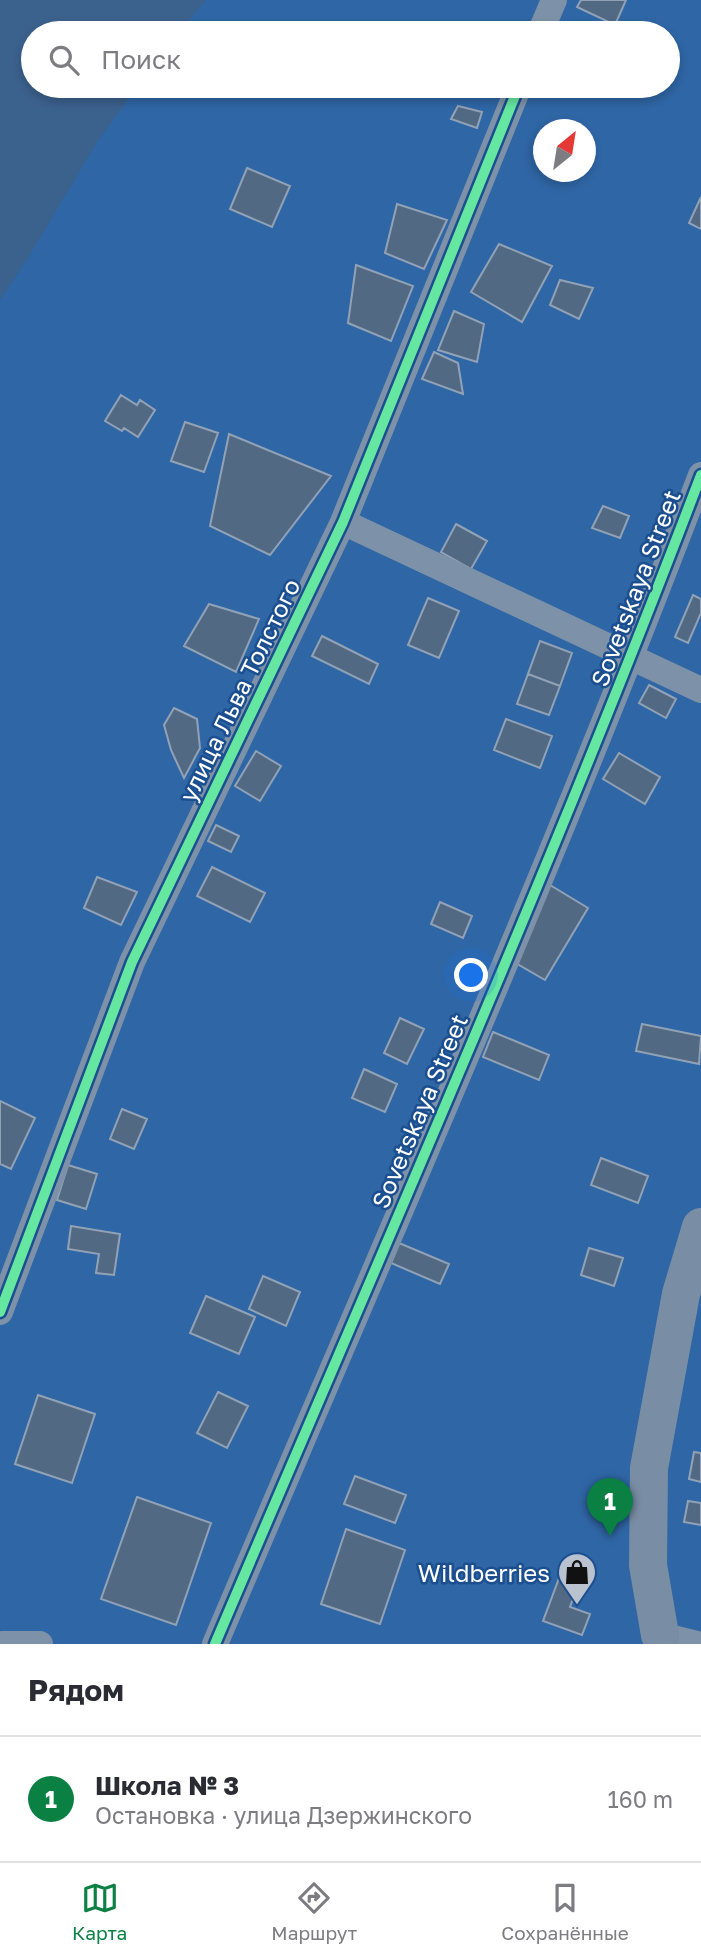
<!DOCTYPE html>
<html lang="ru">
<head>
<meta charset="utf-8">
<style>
  body { margin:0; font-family:"Golos Text",sans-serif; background:#f2f2f3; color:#2b2b33 }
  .compass { position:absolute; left:533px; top:119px; width:63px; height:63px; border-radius:50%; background:#fff; box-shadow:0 4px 10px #0003; rotate:30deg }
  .you { position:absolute; left:472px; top:976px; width:24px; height:24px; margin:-18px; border:5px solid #fff; border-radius:50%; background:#1a73e8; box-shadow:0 0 0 10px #1a73e833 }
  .badge { display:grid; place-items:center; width:46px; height:46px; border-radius:50%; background:#0b8043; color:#fff; font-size:23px; font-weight:700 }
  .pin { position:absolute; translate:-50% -58px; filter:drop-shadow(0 2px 4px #0008) }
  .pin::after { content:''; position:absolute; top:37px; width:24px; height:21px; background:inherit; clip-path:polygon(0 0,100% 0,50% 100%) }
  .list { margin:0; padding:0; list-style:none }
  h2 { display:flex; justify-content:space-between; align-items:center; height:91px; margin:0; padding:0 28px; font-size:30px }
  h2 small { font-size:23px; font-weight:400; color:#7c7c81 }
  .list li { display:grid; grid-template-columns:46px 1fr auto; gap:21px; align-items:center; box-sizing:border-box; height:126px; padding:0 28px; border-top:2px solid #e1e1e2 }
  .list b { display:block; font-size:26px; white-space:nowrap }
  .list p { margin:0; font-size:23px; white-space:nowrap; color:#7c7c81 }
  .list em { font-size:23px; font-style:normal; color:#7c7c81 }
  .icon { flex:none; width:38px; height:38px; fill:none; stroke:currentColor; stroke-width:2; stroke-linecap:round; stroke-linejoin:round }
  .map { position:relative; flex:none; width:701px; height:1644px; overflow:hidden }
  .search { position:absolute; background:#fff; box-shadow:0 4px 10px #0003; left:21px; right:21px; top:21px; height:77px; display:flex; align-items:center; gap:18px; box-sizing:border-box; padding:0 24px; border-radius:38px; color:#7c7c81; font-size:26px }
  .sheet { height:217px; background:#fff }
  nav { display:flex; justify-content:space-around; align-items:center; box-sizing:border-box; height:98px; border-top:2px solid #e1e1e2; background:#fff; font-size:19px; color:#7c7c81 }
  nav a { display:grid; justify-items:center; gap:4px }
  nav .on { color:#0b8043 }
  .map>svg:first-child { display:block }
  .green { fill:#2f66a5; fill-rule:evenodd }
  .water { fill:#3b618d }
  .building { fill:#526984; stroke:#92a2b6; stroke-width:2 }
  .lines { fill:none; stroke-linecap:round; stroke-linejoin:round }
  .street { stroke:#7d92a8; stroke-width:26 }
  .secondary { stroke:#798da4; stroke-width:38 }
  .cycleway-casing { stroke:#1b4f8f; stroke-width:15 }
  .cycleway { stroke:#66e7a1; stroke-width:10 }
  .labels { text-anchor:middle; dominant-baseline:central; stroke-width:5; stroke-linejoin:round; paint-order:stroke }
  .street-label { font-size:24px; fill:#fff; stroke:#1b4f8f }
  .poi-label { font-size:24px; fill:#fff; stroke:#1b4f8f; text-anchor:end }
</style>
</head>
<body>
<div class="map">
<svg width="701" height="1644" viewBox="0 0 701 1644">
  <rect width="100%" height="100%" fill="#365274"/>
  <!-- green -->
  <path class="green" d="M90 0H701V1644H0V139L34 86H668V33H68ZM544 130H586V172H544Z"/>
  <!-- water -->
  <path class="water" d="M0 0H206L178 33H33V86H138L97 142 29 256 0 300Z"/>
  <!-- building -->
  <path class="building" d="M581 0H626L615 25 577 7Z
    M458 106 482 112 477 128 451 119Z
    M247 168 290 186 272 227 230 209Z
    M701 197V229L689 223Z
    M397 204 447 220 424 269 385 253Z
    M499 244 552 266 522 322 471 292Z
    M356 265 413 286 391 341 348 323Z
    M560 280 593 288 579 319 550 305Z
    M454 311 484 324 477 362 438 350Z
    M434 352 458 363 463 394 422 379Z
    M121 395 137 405 140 400 155 410 138 437 124 428 122 431 105 421Z
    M185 422 218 433 204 472 171 461Z
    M229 434 331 476 270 555 210 526Z
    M603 506 629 516 620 538 592 528Z
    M456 524 487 541 471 569 441 552Z
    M693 595 701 599V613L688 643 675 637Z
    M428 598 459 611 439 658 408 645Z
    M209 604 259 619 236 672 184 646Z
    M322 636 378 664 369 684 312 656Z
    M540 641 572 653 560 686 528 674Z
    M528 674 560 686 549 715 517 704Z
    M649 685 676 699 666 718 639 703Z
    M174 708 197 719 200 748 184 778 171 750 164 725Z
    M506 719 552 736 540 768 494 750Z
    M256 751 281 766 260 801 235 786Z
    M619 753 660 777 645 804 603 779Z
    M216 825 239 836 231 852 208 841Z
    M212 867 265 893 250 922 197 896Z
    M97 877 137 892 121 925 84 908Z
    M550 885 588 908 545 980 507 958Z
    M440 902 472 916 463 938 431 924Z
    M400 1018 424 1029 407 1064 384 1053Z
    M642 1024 701 1036 699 1064 636 1051Z
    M493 1032 549 1055 539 1080 483 1057Z
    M364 1069 397 1084 385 1112 352 1098Z
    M0 1101 35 1118 11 1169 0 1164Z
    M122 1109 147 1119 134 1149 110 1139Z
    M601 1158 648 1176 638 1203 591 1185Z
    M68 1165 97 1174 86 1209 57 1200Z
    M71 1226 120 1234 114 1275 96 1273 99 1254 68 1249Z
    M399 1243 449 1264 440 1284 391 1263Z
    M589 1248 623 1258 614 1286 581 1275Z
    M263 1276 300 1292 286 1326 249 1309Z
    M206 1296 255 1317 239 1354 190 1333Z
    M218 1392 248 1406 227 1448 197 1433Z
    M38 1395 95 1414 72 1483 15 1464Z
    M694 1452 701 1453V1482L689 1479Z
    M355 1476 406 1495 395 1523 344 1504Z
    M137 1497 211 1523 176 1625 101 1599Z
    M688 1501 701 1503V1525L684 1522Z
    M346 1529 405 1550 380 1624 321 1604Z
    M567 1557 586 1564 570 1607 590 1614 582 1635 543 1621Z"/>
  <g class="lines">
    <!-- street -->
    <path class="street" d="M540 33 554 0
      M343 522 701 690
      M0 1312 132 962 343 522 519 86
      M2 1644H40
      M215 1644C380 1256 551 870 701 475
      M661 1644 660 1635 697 1644"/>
    <!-- secondary -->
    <path class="secondary" d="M660 1635 648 1565 649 1468 681 1294 701 1227"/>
    <defs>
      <path id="cycleway" d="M0 1312 132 962 343 522 519 86
        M215 1644C380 1256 551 870 701 475"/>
    </defs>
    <!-- cycleway casing -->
    <use href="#cycleway" class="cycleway-casing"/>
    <!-- cycleway -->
    <use href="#cycleway" class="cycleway"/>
  </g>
  <!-- icons -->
  <defs>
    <symbol id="shop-pin" viewBox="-11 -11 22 30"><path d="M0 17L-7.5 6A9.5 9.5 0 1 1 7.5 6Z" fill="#b9c2ce" stroke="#1b4f8f"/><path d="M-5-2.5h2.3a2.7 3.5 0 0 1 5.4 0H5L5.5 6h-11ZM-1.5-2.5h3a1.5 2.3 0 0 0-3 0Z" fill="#111"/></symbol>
  </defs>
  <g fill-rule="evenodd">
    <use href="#shop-pin" x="555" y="1550" width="44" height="60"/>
  </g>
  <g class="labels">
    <!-- street labels -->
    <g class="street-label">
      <text transform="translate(635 588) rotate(-69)">Sovetskaya Street</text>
      <text transform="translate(239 690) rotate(-64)">улица Льва Толстого</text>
      <text transform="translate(419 1111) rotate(-67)">Sovetskaya Street</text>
    </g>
    <!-- poi labels -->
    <g class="poi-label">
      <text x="550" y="1572">Wildberries</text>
    </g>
  </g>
</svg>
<svg class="compass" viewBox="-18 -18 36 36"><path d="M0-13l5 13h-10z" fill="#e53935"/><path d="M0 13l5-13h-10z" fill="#7c7c81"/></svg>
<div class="you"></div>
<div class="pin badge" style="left:610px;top:1536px">1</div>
<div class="search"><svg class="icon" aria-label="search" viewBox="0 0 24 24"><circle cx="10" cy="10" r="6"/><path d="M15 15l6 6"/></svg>Поиск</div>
</div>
<section class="sheet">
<h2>Рядом<small></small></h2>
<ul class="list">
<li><span class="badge">1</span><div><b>Школа № 3</b><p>Остановка · улица Дзержинского</p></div><em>160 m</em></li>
</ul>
</section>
<nav>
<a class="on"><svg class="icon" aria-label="map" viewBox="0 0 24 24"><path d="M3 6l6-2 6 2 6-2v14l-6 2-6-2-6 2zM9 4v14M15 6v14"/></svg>Карта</a>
<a><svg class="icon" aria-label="directions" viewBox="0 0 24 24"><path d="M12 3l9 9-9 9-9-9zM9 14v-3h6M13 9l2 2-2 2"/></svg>Маршрут</a>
<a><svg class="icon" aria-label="saved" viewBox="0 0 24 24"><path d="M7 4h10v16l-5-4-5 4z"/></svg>Сохранённые</a>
</nav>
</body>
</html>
